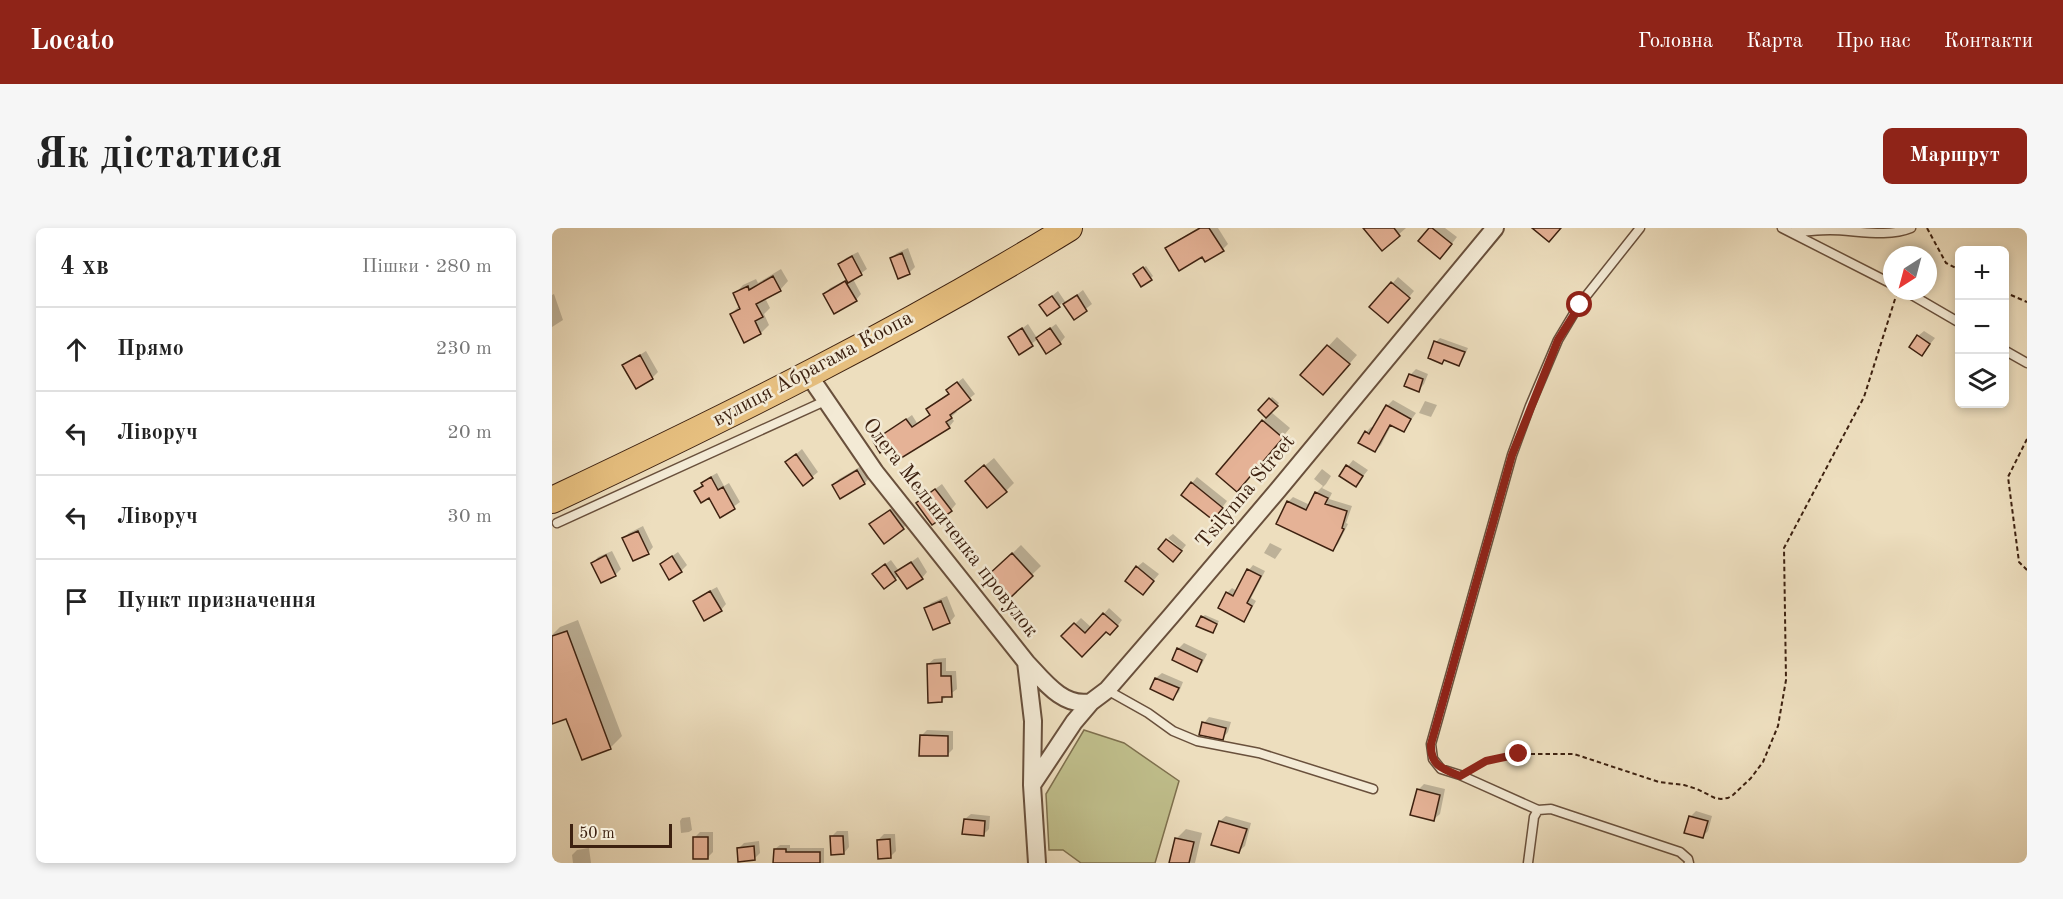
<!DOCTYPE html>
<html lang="uk">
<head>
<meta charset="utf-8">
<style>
  body { margin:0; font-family:"Old Standard TT",serif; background:#f6f6f6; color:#222 }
  .controls { position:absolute; right:18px; top:18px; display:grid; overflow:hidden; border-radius:9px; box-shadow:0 3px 9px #0003 }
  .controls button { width:54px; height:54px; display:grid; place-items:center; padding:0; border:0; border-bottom:2px solid #e0e0e0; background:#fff; color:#222; font:30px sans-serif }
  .compass { position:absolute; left:1331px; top:18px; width:54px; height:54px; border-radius:50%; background:#fff; box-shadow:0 3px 9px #0003; rotate:216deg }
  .scale { position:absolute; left:18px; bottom:15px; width:102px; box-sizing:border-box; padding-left:6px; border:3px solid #3d2110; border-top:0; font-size:16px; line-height:21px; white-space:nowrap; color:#3d2110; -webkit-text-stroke:4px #f3ead5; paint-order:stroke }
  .stop { position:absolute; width:18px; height:18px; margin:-14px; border:4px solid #8f2418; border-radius:50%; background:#fff }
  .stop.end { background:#8f2418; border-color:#fff; box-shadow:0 2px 6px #0008 }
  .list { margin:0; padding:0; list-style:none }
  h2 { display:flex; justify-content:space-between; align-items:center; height:78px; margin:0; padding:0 24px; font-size:26px }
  h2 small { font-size:20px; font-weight:400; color:#767676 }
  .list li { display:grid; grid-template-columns:39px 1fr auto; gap:18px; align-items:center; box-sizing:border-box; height:84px; padding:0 24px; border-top:2px solid #e0e0e0 }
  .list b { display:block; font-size:22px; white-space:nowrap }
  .list em { font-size:20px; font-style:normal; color:#767676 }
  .icon { flex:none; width:33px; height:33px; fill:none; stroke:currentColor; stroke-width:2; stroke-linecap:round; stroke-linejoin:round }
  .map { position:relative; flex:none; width:1475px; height:635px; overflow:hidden; border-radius:9px }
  header { display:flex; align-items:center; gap:36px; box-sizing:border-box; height:84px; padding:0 30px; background:#8f2418; color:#fff }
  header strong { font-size:28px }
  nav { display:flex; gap:33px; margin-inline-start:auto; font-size:21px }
  .intro { display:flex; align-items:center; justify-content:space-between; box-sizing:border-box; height:144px; padding:0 36px }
  h1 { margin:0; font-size:42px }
  .button { padding:15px 27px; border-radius:9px; background:#8f2418; color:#fff; font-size:21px; font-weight:700 }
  main { display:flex; gap:36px; padding:0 36px }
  aside { flex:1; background:#fff; border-radius:9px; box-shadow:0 3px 9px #0003 }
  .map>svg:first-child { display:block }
  .green { fill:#c0bf8c; stroke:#7e704e; stroke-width:1.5 }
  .shadow { fill:#0003 }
  .building { fill:#e5b296; stroke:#3d2110; stroke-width:1.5 }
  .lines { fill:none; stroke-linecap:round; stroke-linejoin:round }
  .service-casing { stroke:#69503c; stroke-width:11 }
  .minor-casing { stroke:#69503c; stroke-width:20 }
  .primary-casing { stroke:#3d2110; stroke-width:28 }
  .path { stroke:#3d2110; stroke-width:2; stroke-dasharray:4.5 3; stroke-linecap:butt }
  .service { stroke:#f3ead5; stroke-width:8 }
  .minor { stroke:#f3ead5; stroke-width:16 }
  .primary { stroke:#e6bf7f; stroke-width:26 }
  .route { stroke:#8f2418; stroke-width:8 }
  .labels { text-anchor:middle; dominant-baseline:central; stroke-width:5; stroke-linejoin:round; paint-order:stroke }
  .street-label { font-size:21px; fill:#3d2110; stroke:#f3ead5 }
</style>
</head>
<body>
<header>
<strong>Locato</strong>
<nav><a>Головна</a><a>Карта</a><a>Про нас</a><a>Контакти</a></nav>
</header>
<div class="intro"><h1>Як дістатися</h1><a class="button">Маршрут</a></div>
<main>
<aside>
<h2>4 хв<small>Пішки · 280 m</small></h2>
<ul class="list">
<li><svg class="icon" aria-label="ahead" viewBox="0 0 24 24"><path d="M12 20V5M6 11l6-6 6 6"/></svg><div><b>Прямо</b></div><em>230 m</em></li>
<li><svg class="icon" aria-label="left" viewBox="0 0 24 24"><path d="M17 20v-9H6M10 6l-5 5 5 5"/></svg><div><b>Ліворуч</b></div><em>20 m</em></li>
<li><svg class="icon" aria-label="left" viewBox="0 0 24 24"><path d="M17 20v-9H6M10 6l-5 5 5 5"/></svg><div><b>Ліворуч</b></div><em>30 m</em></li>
<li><svg class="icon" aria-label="arrive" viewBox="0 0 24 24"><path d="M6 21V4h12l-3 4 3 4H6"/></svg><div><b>Пункт призначення</b></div></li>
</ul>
</aside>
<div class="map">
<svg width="1475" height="635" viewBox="0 0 1475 635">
  <rect width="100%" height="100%" fill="#eddebe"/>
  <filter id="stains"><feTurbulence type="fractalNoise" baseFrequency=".00333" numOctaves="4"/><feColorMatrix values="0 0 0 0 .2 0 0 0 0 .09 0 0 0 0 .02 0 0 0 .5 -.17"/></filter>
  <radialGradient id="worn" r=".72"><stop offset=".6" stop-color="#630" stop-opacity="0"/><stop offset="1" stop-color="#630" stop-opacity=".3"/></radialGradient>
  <!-- green -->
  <path class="green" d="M532 502 572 515 627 553 603 635H529L511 622H497L494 566Z"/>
  <!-- shadow -->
  <path class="shadow" d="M646 0H666L676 16 671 21 650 27 615 20 621 15Z
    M813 0H854L830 21Z
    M879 0H893L905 9 894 23Z
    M356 20 363 39 358 44 347 49 339 30 345 25Z
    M306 24 315 41 301 51 309 66 304 72 273 66 278 60 296 51 288 36 294 30Z
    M594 38 601 48 599 50 585 44Z
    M229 41 236 53 228 62 213 70 218 80 212 86 217 97 209 105 179 86 188 77 183 66 191 57 204 51 206 55Z
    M846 49 862 63 841 88 820 79Z
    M531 62 540 76 522 90 511 74 507 78 489 77 506 63 514 75Z
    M2 66 11 92 0 99V67Z
    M476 96 485 110 504 96 513 109 508 115 486 111 467 125 458 110Z
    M1372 103 1383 110 1370 126 1366 108Z
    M785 109 805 127 780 156 750 147Z
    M888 110 916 120 911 131 907 136 884 114Z
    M94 123 106 144 100 150 72 137Z
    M864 141 876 146 872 156 867 162 858 147Z
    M411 150 423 166 403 182 405 184 399 189 402 193 397 199 338 216 323 213 360 187 365 195 379 186 376 181 398 165 396 162Z
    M720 169 727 175 719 184 738 200 694 253 711 193 715 189 708 182Z
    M841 172 864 185 852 202 840 196 829 217 823 223 814 204 819 199 822 200 835 178Z
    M873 173 885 177 879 189 867 185Z
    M250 221 266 244 260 249 235 234Z
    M442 230 462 255 454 263 424 245Z
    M801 232 816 242 804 257 789 247Z
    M311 237 318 249 313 255 289 269 282 257 287 251Z
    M770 241 779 248 774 256 770 260 780 265 777 271 800 278 794 295 796 296 786 316 781 321 736 274 741 269 758 277 764 265 771 258 762 251Z
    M165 245 172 258 177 255 188 274 169 288 158 268 144 263 156 250Z
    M645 249 675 273 666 285 640 255Z
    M390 256 404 276 399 282 371 270Z
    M344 277 357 294 351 300 325 291Z
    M91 298 101 319 96 325 72 310 77 305Z
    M621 306 634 317 630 322 616 310Z
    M718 315 730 321 723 331 712 325Z
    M469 317 489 338 456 370 445 340Z
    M60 323 69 341 63 347 41 335 46 329Z
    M126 324 135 337 129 343 109 336Z
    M366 329 375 344 370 350 347 347 343 351 328 340 339 332 347 343Z
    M591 334 607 346 596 359 585 339Z
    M701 337 713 343 699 370 704 373 696 387 692 392 675 365 680 360 685 363 697 342Z
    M165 359 174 376 169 382 143 374 148 368Z
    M395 368 403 388 398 394 382 400 374 381 379 375Z
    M557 380 570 392 564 400 511 408 529 390 540 400Z
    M653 387 667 393 661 404 650 389Z
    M26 392 70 508 58 520 15 489 0 494V407L8 399Z
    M632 415 655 426 650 436 644 442 626 421Z
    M394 430V443H404L405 461 389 473 376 436 382 431Z
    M610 445 631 454 627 464 621 470 600 460 604 450Z
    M657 489 679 494 676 504 671 510 652 495Z
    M375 502 401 503V521L395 527 369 508Z
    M872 556 893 561 888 586 882 591 866 562Z
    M1144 583 1160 588 1156 603 1151 608 1138 589Z
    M419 586 438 588 437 601 432 606 413 591Z
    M674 588 699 595 693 618 687 623 668 593Z
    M138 589 140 602 137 604 129 605 128 593 130 590Z
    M634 601 650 605 643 635H619L625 610Z
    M285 603H296L297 619 292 625 279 609Z
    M148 604H161V624L156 629 142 610Z
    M332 606H343L344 623 338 629 326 612Z
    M207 613 208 625 202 631 187 620 192 615Z
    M228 617H238V620H272V635L223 634V621Z
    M37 620 39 635H21L20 627 25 622Z"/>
  <!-- building -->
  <path class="building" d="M648 0H657L672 23 653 34 650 29 627 43 613 20Z
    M811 0H842L848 8 830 23Z
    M877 0H880L900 16 888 31 866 13Z
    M980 0H1009L997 14Z
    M350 25 358 46 346 51 338 30Z
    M300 28 310 47 296 55 286 36Z
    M591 39 600 52 589 59 581 46Z
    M221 48 229 63 204 76 211 89 203 93 209 106 192 115 178 86 188 81 181 65 196 58 197 62Z
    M293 53 305 73 282 86 271 66Z
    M839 54 858 70 836 95 817 79Z
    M525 67 535 83 522 92 511 76Z
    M500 68 508 79 495 88 487 77Z
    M470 100 481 118 467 127 456 109Z
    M498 100 509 116 494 126 484 110Z
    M1365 107 1378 116 1370 128 1357 119Z
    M882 113 913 124 907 138 892 132 890 136 876 130Z
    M775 117 798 136 771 167 748 147Z
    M88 127 101 151 84 161 70 137Z
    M857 146 871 151 867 164 852 158Z
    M405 154 419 172 398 187 400 190 394 194 398 200 346 232 338 219 328 225 321 213 354 191 360 199 378 187 374 181 397 166 394 162Z
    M717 170 726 178 714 190 706 182Z
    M834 177 859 191 852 204 838 197 823 224 806 215 813 203 817 206Z
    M710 192 731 210 685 264 664 246Z
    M244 226 261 250 251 258 233 234Z
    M432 237 455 264 435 280 413 253Z
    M794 237 811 248 804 259 787 248Z
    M305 242 313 256 288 271 280 257Z
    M159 249 166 262 171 259 183 281 168 290 157 270 149 275 142 263 151 258 149 255Z
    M639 254 671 280 661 292 629 267Z
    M383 261 400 283 380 297 364 275Z
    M763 264 776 270 773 276 795 283 790 300 792 301 781 323 724 296 735 273 754 282Z
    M338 282 352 301 332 316 317 296Z
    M86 303 97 326 81 333 70 310Z
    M614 311 630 323 621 334 606 321Z
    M460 325 481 348 456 372 435 348Z
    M54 327 64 348 49 355 39 335Z
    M120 328 130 344 117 352 108 336Z
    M359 334 371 351 355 361 343 344Z
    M333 336 344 352 332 361 320 346Z
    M584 338 602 353 591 367 573 353Z
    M695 341 709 348 695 375 700 378 692 394 666 380 674 364 681 368Z
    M158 363 170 383 152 393 141 373Z
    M389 373 398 395 381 402 372 380Z
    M551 385 566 398 558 407 554 404 530 429 509 408 522 395 533 405Z
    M649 388 665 396 661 405 644 398Z
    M15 403 59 521 30 532 14 491 0 496V408Z
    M625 420 650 432 645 444 620 432Z
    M389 435V448H399L400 469H390V474L376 475 375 436Z
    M603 450 627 460 621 472 598 461Z
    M650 494 674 500 671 512 647 507Z
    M368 507 396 508V528H367Z
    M865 561 888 567 882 593 858 587Z
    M1137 588 1156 593 1151 610 1132 605Z
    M412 591 433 593 432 608 410 606Z
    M667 593 695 601 687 625 659 617Z
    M278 608H291L292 626 279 627Z
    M141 609H156V631H141Z
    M623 610 642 614 637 635H617Z
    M338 611 339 630 326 631 325 612Z
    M202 618 203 632 186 634 185 620Z
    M222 621H234V624H268V635H221Z"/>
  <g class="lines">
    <defs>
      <path id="service" d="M1088 0 1027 77 1006 112 978 178 960 227 879 516 881 531 889 541 908 547 986 582 999 581 1128 624 1136 631 1137 635
        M1230 0 1340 56
        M1240 4C1253 4 1265 2 1278 2 1303 2 1335 10 1359 0
        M1353 63 1408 95
        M1452 122 1475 135
        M5 295 273 173
        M555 462 596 485 621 503 645 513 707 525 821 561
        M976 635 982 589 986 582"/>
      <path id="minor" d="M256 146 323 244 474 434 481 493 480 557 485 635
        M474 434C491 452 511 480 539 474
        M480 557 522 494 539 474 555 462 619 388 726 262 943 0"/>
      <path id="primary" d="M0 272C176 189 351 102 517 0"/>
    </defs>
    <!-- service casing -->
    <use href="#service" class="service-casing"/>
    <!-- minor casing -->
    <use href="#minor" class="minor-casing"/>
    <!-- primary casing -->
    <use href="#primary" class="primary-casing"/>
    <!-- path -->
    <path class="path" d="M1375 0 1394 35 1408 42
      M1452 64 1475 74
      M1475 211 1456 249 1467 334 1475 342
      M921 540 934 533 967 526H1022L1107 554 1132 557 1145 561 1163 570 1169 571 1176 570 1181 567 1199 550 1211 534 1226 498 1234 452 1232 320 1312 169 1344 68"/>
    <!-- service -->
    <use href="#service" class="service"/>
    <!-- minor -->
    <use href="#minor" class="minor"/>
    <!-- primary -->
    <use href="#primary" class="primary"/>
  </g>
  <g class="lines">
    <!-- route -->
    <path class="route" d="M967 526 934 533 908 548C890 541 878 537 879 516L960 227 1006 112 1028 77"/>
  </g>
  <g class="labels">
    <!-- street labels -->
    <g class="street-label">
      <text transform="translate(261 141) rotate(-28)">вулиця Абрагама Коопа</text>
      <text transform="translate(694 264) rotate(-50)">Tsilynna Street</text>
      <text transform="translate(398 300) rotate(52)">Олега Мельниченка провулок</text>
    </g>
  </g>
  <rect width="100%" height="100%" filter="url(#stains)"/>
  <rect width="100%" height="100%" fill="url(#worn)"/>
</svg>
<div class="controls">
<button>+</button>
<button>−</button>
<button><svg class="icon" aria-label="layers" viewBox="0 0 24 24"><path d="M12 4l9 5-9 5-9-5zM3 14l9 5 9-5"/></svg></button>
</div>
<svg class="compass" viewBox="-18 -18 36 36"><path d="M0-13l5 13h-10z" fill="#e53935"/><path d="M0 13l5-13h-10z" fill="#767676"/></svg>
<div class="scale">50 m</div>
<div class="stop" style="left:1028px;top:77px"></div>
<div class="stop end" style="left:967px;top:526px"></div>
</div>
</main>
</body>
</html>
